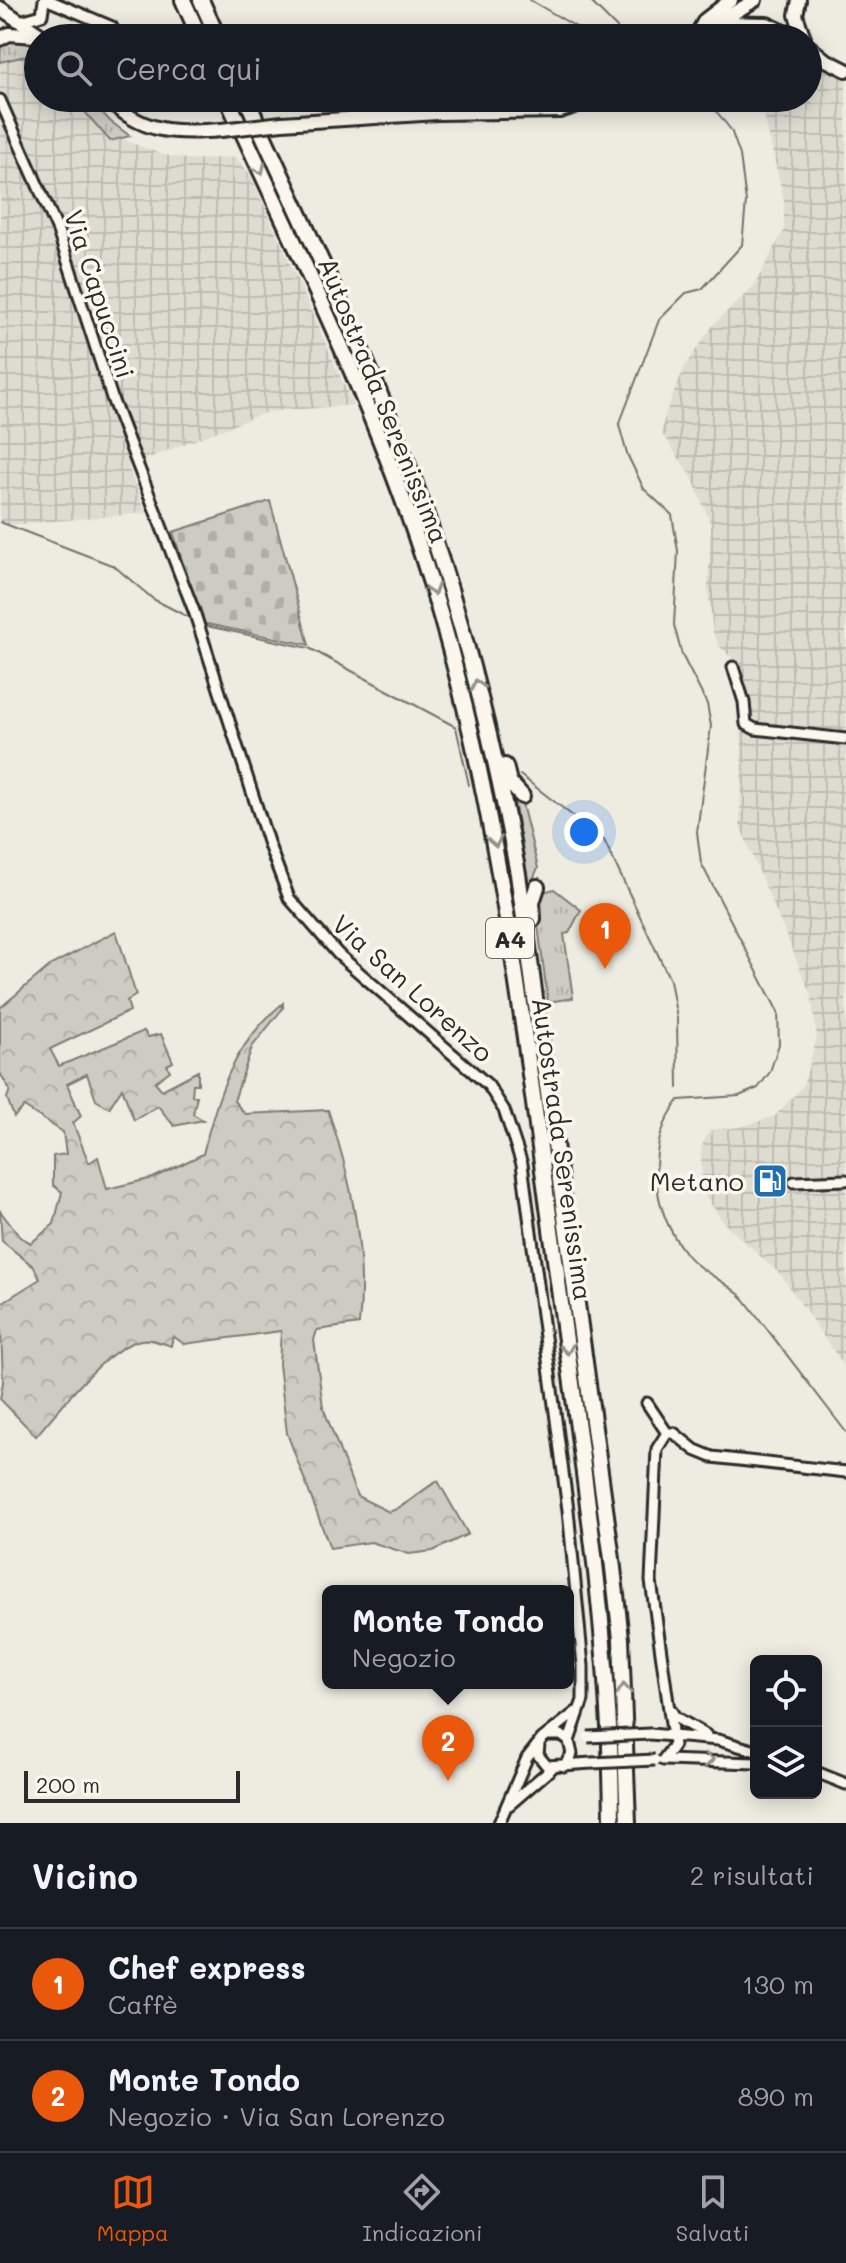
<!DOCTYPE html>
<html lang="it">
<head>
<meta charset="utf-8">
<style>
  body { margin:0; font-family:Mali,sans-serif; background:#20242c; color:#f1f3f6 }
  .controls { position:absolute; right:24px; bottom:24px; display:grid; overflow:hidden; border-radius:12px; box-shadow:0 4px 20px #0003 }
  .controls button { width:72px; height:72px; display:grid; place-items:center; padding:0; border:0; border-bottom:2px solid #363941; background:#171b24; color:#f1f3f6; font:40px sans-serif }
  .scale { position:absolute; left:24px; bottom:20px; width:216px; box-sizing:border-box; padding-left:8px; border:4px solid #2b2b2b; border-top:0; font-size:22px; line-height:28px; white-space:nowrap; color:#2b2b2b; -webkit-text-stroke:6px #fbf7ec; paint-order:stroke }
  .you { position:absolute; left:584px; top:832px; width:28px; height:28px; margin:-20px; border:6px solid #fff; border-radius:50%; background:#1a73e8; box-shadow:0 0 0 12px #1a73e833 }
  .badge { display:grid; place-items:center; width:52px; height:52px; border-radius:50%; background:#ea580c; color:#fff; font-size:26px; font-weight:700 }
  .pin { position:absolute; translate:-50% -66px; filter:drop-shadow(0 2px 4px #0008) }
  .pin::after { content:''; position:absolute; top:42px; width:28px; height:24px; background:inherit; clip-path:polygon(0 0,100% 0,50% 100%) }
  .popup { position:absolute; left:322px; top:1585px; width:252px; height:104px; box-sizing:border-box; display:grid; place-content:center; border-radius:12px; background:#171b24; filter:drop-shadow(0 2px 6px #0005); font-size:26px; white-space:nowrap; color:#9ea1a6 }
  .popup b { font-size:30px; color:#f1f3f6 }
  .popup::after { content:''; position:absolute; left:50%; top:100%; margin-left:-16px; border:16px solid transparent; border-top-color:#171b24 }
  .list { margin:0; padding:0; list-style:none }
  h2 { display:flex; justify-content:space-between; align-items:center; height:104px; margin:0; padding:0 32px; font-size:34px }
  h2 small { font-size:26px; font-weight:400; color:#9ea1a6 }
  .list li { display:grid; grid-template-columns:52px 1fr auto; gap:24px; align-items:center; box-sizing:border-box; height:112px; padding:0 32px; border-top:2px solid #363941 }
  .list b { display:block; font-size:30px; white-space:nowrap }
  .list p { margin:0; font-size:26px; white-space:nowrap; color:#9ea1a6 }
  .list em { font-size:26px; font-style:normal; color:#9ea1a6 }
  .icon { flex:none; width:44px; height:44px; fill:none; stroke:currentColor; stroke-width:2; stroke-linecap:round; stroke-linejoin:round }
  .map { position:relative; flex:none; width:846px; height:1823px; overflow:hidden }
  .search { position:absolute; background:#171b24; box-shadow:0 4px 20px #0003; left:24px; right:24px; top:24px; height:88px; display:flex; align-items:center; gap:20px; box-sizing:border-box; padding:0 28px; border-radius:44px; color:#9ea1a6; font-size:30px }
  .sheet { height:328px; background:#171b24 }
  nav { display:flex; justify-content:space-around; align-items:center; box-sizing:border-box; height:112px; border-top:2px solid #363941; background:#171b24; font-size:22px; color:#9ea1a6 }
  nav a { display:grid; justify-items:center; gap:4px }
  nav .on { color:#ea580c }
  .map>svg:first-child { display:block }
  .industrial { fill:url(#industrial-grid) }
  .grass { fill:url(#grass-tufts); stroke:#7c7b76; stroke-width:2 }
  .forest { fill:url(#forest-crowns); stroke:#7c7b76; stroke-width:2 }
  .cemetery { fill:url(#cemetery-stones); stroke:#7c7b76; stroke-width:2 }
  .lines { fill:none; stroke-linecap:round; stroke-linejoin:round }
  .stream { stroke:#74726e; stroke-width:2 }
  .minor-casing { stroke:#2b2b2b; stroke-width:15 }
  .major-casing { stroke:#2b2b2b; stroke-width:18 }
  .highway-casing { stroke:#2b2b2b; stroke-width:20 }
  .minor { stroke:#fbf7ec; stroke-width:9 }
  .major { stroke:#fbf7ec; stroke-width:12 }
  .highway { stroke:#fbf7ec; stroke-width:14 }
  .minor-bridge-casing { stroke:#2b2b2b; stroke-width:15; stroke-linecap:butt }
  .major-bridge-casing { stroke:#2b2b2b; stroke-width:18; stroke-linecap:butt }
  .minor-bridge { stroke:#fbf7ec; stroke-width:9 }
  .major-bridge { stroke:#fbf7ec; stroke-width:12 }
  .oneway { stroke:#93918c }
  .labels { text-anchor:middle; dominant-baseline:central; stroke-width:7; stroke-linejoin:round; paint-order:stroke }
  .shield { fill:#fbf7ec; stroke:#696865; stroke-width:2 }
  .shield-label { font-size:24px; font-weight:bold; fill:#2b2b2b }
  .street-label { font-size:26px; fill:#2b2b2b; stroke:#fbf7ec }
  .poi-label { font-size:26px; fill:#2b2b2b; stroke:#fbf7ec; text-anchor:end }
</style>
</head>
<body>
<div class="map">
<svg width="846" height="1823" viewBox="0 0 846 1823">
  <defs>
    <pattern id="industrial-grid" width="8" height="8" patternUnits="userSpaceOnUse" patternTransform="scale(2)"><rect width="8" height="8" fill="#dedbd1"/><path d="M0 4h8M4 0v8" fill="none" stroke="#bfbcb4"/></pattern>
    <pattern id="grass-tufts" width="24" height="20" patternUnits="userSpaceOnUse" patternTransform="scale(2)"><rect width="24" height="20" fill="#cecbc2"/><path d="M3 7l-1-3M5 7V3M7 7l1-3M15 17l-1-3M17 17v-4M19 17l1-3" fill="none" stroke="#b1aea7"/></pattern>
    <pattern id="forest-crowns" width="20" height="18" patternUnits="userSpaceOnUse" patternTransform="scale(2)"><rect width="20" height="18" fill="#cecbc2"/><path d="M2 6a3 3 0 1 1 6 0M12 15a3 3 0 1 1 6 0" fill="none" stroke="#b1aea7"/></pattern>
    <pattern id="cemetery-stones" width="16" height="16" patternUnits="userSpaceOnUse" patternTransform="scale(2)"><rect width="16" height="16" fill="#cecbc2"/><path d="M2 7V4a2 2 0 0 1 4 0v3zM10 15v-3a2 2 0 0 1 4 0v3z" fill="#b1aea7"/></pattern>
  </defs>
  <rect width="100%" height="100%" fill="#eeebe0"/>
  <filter id="ink" filterUnits="userSpaceOnUse"><feTurbulence type="fractalNoise" baseFrequency=".0125" numOctaves="2"/><feDisplacementMap in="SourceGraphic" scale="16" xChannelSelector="R" yChannelSelector="G"/><feConvolveMatrix kernelMatrix="1 2 1 2 8 2 1 2 1" color-interpolation-filters="sRGB"/></filter>
  <g filter="url(#ink)">
    <!-- industrial -->
    <path class="industrial" d="M740 28 769 30 781 38H709Z
      M35 54 38 58V98H73L110 141 122 139 163 155 193 160 236 157 251 176 353 405 267 412 128 466 146 513 9 525 0 522V62Z
      M808 57 846 78V1369L781 1275 724 1223 702 1191 701 1148 710 1130 741 1127 775 1116 803 1086 817 1037 811 995 740 826 742 746 734 660 719 646 713 632 708 588 711 525 692 477 661 432 666 412 685 366 714 324 754 286 784 230V200L762 107 781 98H808Z"/>
    <!-- grass -->
    <path class="grass" d="M13 37 38 45V58L34 54 0 62 1 43Z
      M73 98H89L110 121 130 136 110 141Z
      M513 795 522 804 538 868 529 888Z
      M554 889 581 910 569 933 564 934 573 998 548 1002 535 903 543 892Z"/>
    <!-- forest -->
    <path class="forest" d="M116 931 136 995 127 1001 130 1011 50 1049 59 1066 144 1031 148 1037 161 1034 173 1062 167 1065 170 1071 155 1082 162 1090 198 1071V1084H193L192 1096H197L193 1114 203 1120 174 1126 158 1106 134 1120 122 1088 109 1108 96 1100 87 1074 67 1084 81 1116 73 1123 89 1163 98 1157 107 1189 153 1178 203 1154C218 1093 233 1045 283 1003V1008L252 1047 234 1101 245 1114 328 1110C351 1176 367 1254 359 1324L317 1330 314 1340 323 1407 357 1496 389 1512C408 1506 419 1491 438 1481L468 1534 433 1551 409 1554 371 1542 330 1548 287 1433 279 1364 281 1331 184 1344 173 1336 171 1346C162 1343 151 1338 141 1340 106 1347 60 1409 36 1436L0 1399 3 1382 0 1304 40 1279 34 1267 2 1241 0 1211 20 1237 31 1243 54 1224 62 1192 53 1185V1156L66 1154 63 1132 24 1107 14 1117 7 1098 10 1090 0 1073V1008L51 965Z"/>
    <!-- cemetery -->
    <path class="cemetery" d="M270 501 309 645 202 623 173 532Z"/>
    <g class="lines">
      <!-- stream -->
      <path class="stream" d="M530 0 595 38
        M589 0 627 38
        M706 98 731 130 740 155 746 202 742 245 702 289 686 293 659 320 619 425 627 454 644 489 672 515 678 551 674 625 682 655 707 704 711 726 697 832 701 863 778 1012 779 1044 770 1072 758 1088 739 1096 679 1100C644 1146 651 1209 686 1254 700 1272 728 1282 744 1299L846 1432
        M0 522 114 566 153 599 190 618
        M202 625 309 648 456 727 469 785
        M520 775 604 840 670 980 677 1019 678 1088"/>
      <defs>
        <path id="minor" d="M48 0 112 27
          M20 21 42 15 44 0
          M0 100 58 231 113 401 194 611 269 845 289 898 338 954 488 1085 504 1110 522 1164 568 1510 583 1666V1700L569 1741
          M733 667 744 702 746 724 755 729 846 739
          M794 1182 846 1180
          M647 1403 667 1433H674L695 1450 712 1457 846 1472
          M670 1709 675 1717 706 1735
          M650 1734 718 1740 756 1751
          M547 1735H561L569 1741 572 1754 564 1766
          M539 1744 538 1755 547 1766 592 1763
          M663 1760 674 1745 651 1581 657 1449 667 1433
          M664 1760 756 1763
          M816 1772 846 1784
          M509 1805 552 1768
          M499 1823 527 1758 542 1739 576 1712"/>
        <path id="major" d="M799 0 796 15 804 38
          M0 8 45 38
          M716 23 767 24 797 38
          M697 34 705 20 731 0
          M693 38 755 0
          M0 39 9 34 35 36
          M808 46 824 59 846 70
          M107 98C141 133 175 134 221 130
          M282 123 437 113 560 111 598 98"/>
        <path id="highway" d="M183 0 200 38
          M201 0 218 38
          M227 98C293 242 364 384 415 534 494 764 520 1004 553 1244 578 1436 611 1629 612 1823
          M246 98C298 212 353 325 399 442 454 581 491 727 518 874L612 1559 621 1639 628 1823
          M505 766 509 782 522 796
          M533 919 532 902 537 887"/>
      </defs>
      <!-- minor casing -->
      <use href="#minor" class="minor-casing"/>
      <!-- major casing -->
      <use href="#major" class="major-casing"/>
      <!-- highway casing -->
      <use href="#highway" class="highway-casing"/>
      <!-- minor -->
      <use href="#minor" class="minor"/>
      <!-- major -->
      <use href="#major" class="major"/>
      <!-- highway -->
      <use href="#highway" class="highway"/>
      <defs>
        <path id="minor-bridge" d="M588 1737 650 1734
          M592 1763 655 1760"/>
        <path id="major-bridge" d="M221 130 282 123"/>
      </defs>
      <!-- minor-bridge casing -->
      <use href="#minor-bridge" class="minor-bridge-casing"/>
      <!-- major-bridge casing -->
      <use href="#major-bridge" class="major-bridge-casing"/>
      <!-- minor-bridge -->
      <use href="#minor-bridge" class="minor-bridge"/>
      <!-- major-bridge -->
      <use href="#major-bridge" class="major-bridge"/>
    </g>
    <!-- one-way arrows -->
    <defs><path id="oneway-chevron" d="M-2-3.5L2.5 0L-2 3.5" fill="none" stroke-width="1.6" stroke-linecap="round" stroke-linejoin="round" transform="scale(2)"/></defs>
    <g class="oneway">
      <use href="#oneway-chevron" transform="translate(260 169) rotate(65)"/>
      <use href="#oneway-chevron" transform="translate(433 590) rotate(73)"/>
      <use href="#oneway-chevron" transform="translate(477 685) rotate(-105)"/>
      <use href="#oneway-chevron" transform="translate(495 842) rotate(80)"/>
      <use href="#oneway-chevron" transform="translate(567 1349) rotate(82)"/>
      <use href="#oneway-chevron" transform="translate(624 1689) rotate(-94)"/>
      <use href="#oneway-chevron" transform="translate(709 1760) rotate(2)"/>
    </g>
  </g>
  <!-- icons -->
  <defs>
    <symbol id="fuel-square" viewBox="-11 -11 22 22"><rect x="-9" y="-9" width="18" height="18" rx="4" fill="#1f6fb2" stroke="#fbf7ec"/><path d="M-5.5-6h7V0h2V4h1.3V-2.5L3-4.5l.8-.8L6-3V5H2.5V1h-1V6h-7ZM-4.2-4.7v3.2H.2V-4.7Z" fill="#fff"/></symbol>
  </defs>
  <g fill-rule="evenodd">
    <use href="#fuel-square" x="750" y="1161" width="40" height="40"/>
  </g>
  <g class="labels">
    <!-- shield labels -->
    <rect class="shield" x="486" y="918" width="48" height="40" rx="6"/>
    <g class="shield-label">
      <text x="510" y="938">A4</text>
    </g>
    <!-- street labels -->
    <g class="street-label">
      <text transform="translate(100 294) rotate(72)">Via Capuccini</text>
      <text transform="translate(384 400) rotate(68)">Autostrada Serenissima</text>
      <text transform="translate(413 988) rotate(42)">Via San Lorenzo</text>
      <text transform="translate(563 1149) rotate(82)">Autostrada Serenissima</text>
    </g>
    <!-- poi labels -->
    <g class="poi-label">
      <text x="744" y="1181">Metano</text>
    </g>
  </g>
</svg>
<div class="controls">
<button><svg class="icon" aria-label="locate" viewBox="0 0 24 24"><circle cx="12" cy="12" r="6"/><path d="M12 2v4M12 18v4M2 12h4M18 12h4"/></svg></button>
<button><svg class="icon" aria-label="layers" viewBox="0 0 24 24"><path d="M12 4l9 5-9 5-9-5zM3 14l9 5 9-5"/></svg></button>
</div>
<div class="scale">200 m</div>
<div class="you"></div>
<div class="pin badge" style="left:605px;top:969px">1</div>
<div class="pin badge" style="left:448px;top:1781px">2</div>
<div class="popup"><b>Monte Tondo</b>Negozio</div>
<div class="search"><svg class="icon" aria-label="search" viewBox="0 0 24 24"><circle cx="10" cy="10" r="6"/><path d="M15 15l6 6"/></svg>Cerca qui</div>
</div>
<section class="sheet">
<h2>Vicino<small>2 risultati</small></h2>
<ul class="list">
<li><span class="badge">1</span><div><b>Chef express</b><p>Caffè</p></div><em>130 m</em></li>
<li><span class="badge">2</span><div><b>Monte Tondo</b><p>Negozio · Via San Lorenzo</p></div><em>890 m</em></li>
</ul>
</section>
<nav>
<a class="on"><svg class="icon" aria-label="map" viewBox="0 0 24 24"><path d="M3 6l6-2 6 2 6-2v14l-6 2-6-2-6 2zM9 4v14M15 6v14"/></svg>Mappa</a>
<a><svg class="icon" aria-label="directions" viewBox="0 0 24 24"><path d="M12 3l9 9-9 9-9-9zM9 14v-3h6M13 9l2 2-2 2"/></svg>Indicazioni</a>
<a><svg class="icon" aria-label="saved" viewBox="0 0 24 24"><path d="M7 4h10v16l-5-4-5 4z"/></svg>Salvati</a>
</nav>
</body>
</html>
